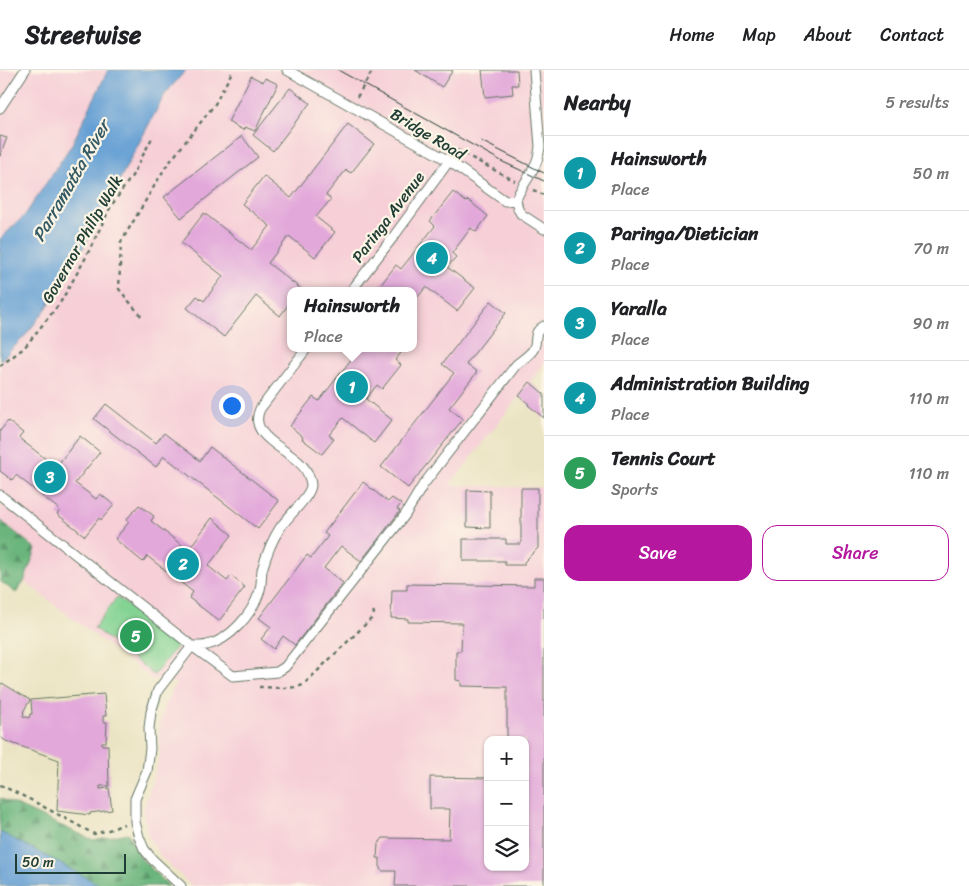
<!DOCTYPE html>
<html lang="en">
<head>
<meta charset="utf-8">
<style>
  body { margin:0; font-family:Sriracha,sans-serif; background:#f6f6f6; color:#202124 }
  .controls { position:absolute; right:15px; bottom:15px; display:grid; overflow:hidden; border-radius:10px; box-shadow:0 1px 4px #0004 }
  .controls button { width:45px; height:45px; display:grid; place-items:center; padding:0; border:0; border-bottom:1px solid #e0e0e0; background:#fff; color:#202124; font:25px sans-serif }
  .scale { position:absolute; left:15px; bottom:12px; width:111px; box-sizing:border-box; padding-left:5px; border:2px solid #1f3d34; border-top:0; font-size:14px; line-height:18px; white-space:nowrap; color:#1f3d34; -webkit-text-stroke:4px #fcf5e5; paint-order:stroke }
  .you { position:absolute; left:231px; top:335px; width:18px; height:18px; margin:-12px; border:4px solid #fff; border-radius:50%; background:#1a73e8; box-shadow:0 0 0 8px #1a73e833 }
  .badge { display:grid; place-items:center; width:32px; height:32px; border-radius:50%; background:#b5179e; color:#fff; font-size:16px; font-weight:700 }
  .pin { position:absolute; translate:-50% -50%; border:2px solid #fff; box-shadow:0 1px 5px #0006 }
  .popup { position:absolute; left:287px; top:217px; width:130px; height:65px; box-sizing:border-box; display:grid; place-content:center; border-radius:10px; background:#fff; filter:drop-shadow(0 1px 4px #0005); font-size:16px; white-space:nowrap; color:#757577 }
  .popup b { font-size:19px; color:#202124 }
  .popup::after { content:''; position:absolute; left:50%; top:100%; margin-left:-10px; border:10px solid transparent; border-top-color:#fff }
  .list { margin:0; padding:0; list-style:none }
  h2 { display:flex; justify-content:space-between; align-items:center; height:65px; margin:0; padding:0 20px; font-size:21px }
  h2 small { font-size:16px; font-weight:400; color:#757577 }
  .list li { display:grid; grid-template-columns:32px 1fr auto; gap:15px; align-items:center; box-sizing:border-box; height:75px; padding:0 20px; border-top:1px solid #e0e0e0 }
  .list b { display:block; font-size:19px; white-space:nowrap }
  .list p { margin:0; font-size:16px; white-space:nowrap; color:#757577 }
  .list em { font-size:16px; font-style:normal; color:#757577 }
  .actions { display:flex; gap:10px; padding:15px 20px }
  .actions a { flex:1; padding:11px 0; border:1px solid #b5179e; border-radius:15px; text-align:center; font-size:18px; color:#b5179e }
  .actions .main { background:#b5179e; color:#fff }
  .icon { flex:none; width:28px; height:28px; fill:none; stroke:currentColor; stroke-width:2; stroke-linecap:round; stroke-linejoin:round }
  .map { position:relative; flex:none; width:544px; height:816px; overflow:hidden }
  header { display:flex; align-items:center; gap:30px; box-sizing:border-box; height:70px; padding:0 25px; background:#fff; border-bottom:1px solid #e0e0e0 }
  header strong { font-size:24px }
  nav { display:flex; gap:28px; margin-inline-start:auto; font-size:18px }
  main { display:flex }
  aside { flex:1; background:#fff }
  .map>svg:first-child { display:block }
  .built { fill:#f6cfd7; fill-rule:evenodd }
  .grass { fill:#83d393; stroke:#518864 }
  .forest { fill:url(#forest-firs); stroke:#447958 }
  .water { fill:#639fd4; stroke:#416e84 }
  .building { fill:#e2a8da }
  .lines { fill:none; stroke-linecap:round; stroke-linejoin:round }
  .lane-casing { stroke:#676; stroke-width:11 }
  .path { stroke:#676; stroke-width:2.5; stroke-dasharray:4 4; stroke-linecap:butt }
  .lane { stroke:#fff; stroke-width:9 }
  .tram { stroke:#1f3d34; stroke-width:1 }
  .labels { text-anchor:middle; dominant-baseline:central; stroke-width:4.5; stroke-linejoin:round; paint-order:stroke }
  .street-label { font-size:16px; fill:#1f3d34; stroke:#fcf5e5 }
  .water-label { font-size:18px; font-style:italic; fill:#335a64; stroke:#fcf5e5 }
</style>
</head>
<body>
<header>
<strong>Streetwise</strong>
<nav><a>Home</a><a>Map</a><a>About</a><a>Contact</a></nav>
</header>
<main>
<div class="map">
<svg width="544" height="816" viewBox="0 0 544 816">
  <defs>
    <pattern id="forest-firs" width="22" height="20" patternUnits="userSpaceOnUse" patternTransform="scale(1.25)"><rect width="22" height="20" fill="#6ab57d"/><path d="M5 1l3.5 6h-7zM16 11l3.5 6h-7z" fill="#579467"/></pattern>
  </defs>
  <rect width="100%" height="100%" fill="#fcf5e5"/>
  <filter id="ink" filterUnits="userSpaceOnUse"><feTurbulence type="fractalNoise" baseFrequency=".02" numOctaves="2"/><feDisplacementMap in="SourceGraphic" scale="10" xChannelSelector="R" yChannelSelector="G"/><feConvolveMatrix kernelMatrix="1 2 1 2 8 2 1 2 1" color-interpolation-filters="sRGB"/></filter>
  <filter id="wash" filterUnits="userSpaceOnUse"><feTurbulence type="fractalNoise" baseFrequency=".0096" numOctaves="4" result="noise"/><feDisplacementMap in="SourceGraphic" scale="20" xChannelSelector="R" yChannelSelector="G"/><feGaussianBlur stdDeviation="1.12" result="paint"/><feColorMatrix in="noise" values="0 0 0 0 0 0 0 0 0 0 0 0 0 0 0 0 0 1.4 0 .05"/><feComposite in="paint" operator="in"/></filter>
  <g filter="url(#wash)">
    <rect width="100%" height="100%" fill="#ebe4c4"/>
    <!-- built -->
    <path class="built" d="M0 0H108L72 74 25 145 0 169Z
      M186 0H544V294L450 415 544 418V816H192L161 787 148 766 143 742 160 685 159 658 165 634 176 613 152 609 25 512 16 523 0 511V291L25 266 46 239 86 173 165 24ZM291 221H413V278H291ZM488 670H525V797H488Z"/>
    <!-- grass -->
    <path class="grass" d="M117 527 178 575 154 605 94 558Z"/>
    <!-- forest -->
    <path class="forest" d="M0 450 36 479 24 512 16 523 0 511Z
      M0 728 93 770 128 763 140 787 169 816H102L0 762Z"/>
    <!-- water -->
    <path class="water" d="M108 0H186L165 24 86 173 46 239 25 266 0 291V169L25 145 72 74Z
      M0 762 14 769 102 816H0Z"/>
    <g id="blocks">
      <!-- building -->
      <path class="building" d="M415 0H453L442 17Z
        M482 0H517L518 15H512L513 24 485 27Z
        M251 6 263 12 265 8 278 14 255 61 245 57 243 60 228 52Z
        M290 18 310 33 273 81 253 65Z
        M348 54 374 74 351 103 346 100 326 125 331 129 316 147 335 162 315 187 289 166 268 193 301 219 299 221H291V231L280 246 256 226 224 267 187 238 197 226 204 231 223 206 181 173 204 143 251 180 270 156 242 134 264 106 291 128Z
        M0 66 7 68 0 86Z
        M242 66 258 87 181 148 164 127Z
        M453 122 466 132 468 130 488 146 476 162 471 158 452 183 456 187 447 197 475 218 457 241 426 217 413 233V221H376L396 195 401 199 435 156 430 151Z
        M491 231 506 243 466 294 477 302 449 338 463 349 408 418 381 397 454 303 442 294Z
        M351 278H405L395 290 401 295 382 319 377 315 366 329 392 350 374 373 343 348 329 365 334 369 322 384 302 369 303 367 290 356 313 327 319 331 353 287 347 283Z
        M530 312 544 324V348L528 335 529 334 519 326Z
        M106 334 156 373 164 363 200 391 210 377 279 431 258 459 164 386 156 397 94 349Z
        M8 351 23 363 19 368 56 397 80 366 100 382 75 413 96 429 100 424 114 435 101 450 99 448 85 466 57 444 60 440 16 405 12 410 0 401V361Z
        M363 412 388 432 392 428 401 434 397 439 400 441 361 491 341 476 324 498 343 513 295 575 283 566 274 579 261 569 271 557 259 548 307 485 311 488 328 466 324 463Z
        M521 418H538V478L524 492V495H505V491H463V469H506V474H521Z
        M467 420 490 421V458L467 457Z
        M139 435 154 446 151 451 188 480 212 448 232 465 208 496 227 511 231 506 245 517 219 551 189 528 193 522 147 486 143 492 115 469 129 452 126 450Z
        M534 508H544V816H395L396 801H382L380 799V788H377L378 774 383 768 449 769 450 739H430V707L488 708V797H525V670H507V617L461 616V611L456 610V581H461L462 553 408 552V549L391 548 392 520H407V514L534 516Z
        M2 613 30 630 23 642H24L23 646 29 648 30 644H32L31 630 104 624 106 646H103V652H107L106 672H102V675H108L109 716H100V719L109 718 112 740 90 743V745L57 741 59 690 6 671 0 667V616Z"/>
    </g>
  </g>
  <g filter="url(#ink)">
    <use href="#blocks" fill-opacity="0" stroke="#676" stroke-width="1"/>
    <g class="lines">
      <defs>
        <path id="lane" d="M287 0 449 91 505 131 516 130 518 139 521 144 544 159
          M0 38 25 0
          M516 130C520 118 529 109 534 97 538 91 539 84 540 77L534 0
          M351 221 394 166 449 91
          M0 425 192 576 233 606 277 602 285 597 405 445 423 415 516 295C521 290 531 285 534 278 538 268 532 263 544 256
          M181 816 152 789 144 779 139 767 135 752V729L147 701 150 679 149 658 151 642 158 620 192 576C197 576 203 576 207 575 230 570 252 544 259 523 262 515 261 507 262 500 266 486 272 470 280 458 287 447 311 426 311 415 311 412 310 410 309 407 302 381 245 371 260 339L307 278"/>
      </defs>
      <!-- lane casing -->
      <use href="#lane" class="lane-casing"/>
      <!-- path -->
      <path class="path" d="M357 27 373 0
        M429 65 515 111
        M533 120 544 125
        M141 246 119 219 121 172 165 98 215 34 233 0
        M0 296 24 278 60 233 84 191 111 136 132 106 153 66
        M259 617C272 617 291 620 303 615L372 548 374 543 372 539
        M0 715 33 731 94 764 112 759 124 754"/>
      <!-- lane -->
      <use href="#lane" class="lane"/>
      <!-- tram -->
      <path class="tram" d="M338 0 503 92 544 111
        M481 71 544 103"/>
    </g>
  </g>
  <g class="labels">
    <!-- street labels -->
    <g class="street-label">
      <text transform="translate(428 64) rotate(31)">Bridge Road</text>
      <text transform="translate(388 147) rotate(-53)">Paringa Avenue</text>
      <text transform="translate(82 169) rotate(-60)">Governor Philip Walk</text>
    </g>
    <!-- water labels -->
    <g class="water-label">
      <text transform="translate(71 111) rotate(-60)">Parramatta River</text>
    </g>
  </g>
</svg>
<div class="controls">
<button>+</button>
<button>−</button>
<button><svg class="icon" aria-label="layers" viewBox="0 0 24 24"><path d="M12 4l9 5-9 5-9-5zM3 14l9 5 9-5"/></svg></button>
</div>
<div class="scale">50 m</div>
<div class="you"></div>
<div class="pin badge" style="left:352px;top:317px;background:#0f9aa8">1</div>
<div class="popup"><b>Hainsworth</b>Place</div>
<div class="pin badge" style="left:183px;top:494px;background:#0f9aa8">2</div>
<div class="pin badge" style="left:50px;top:407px;background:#0f9aa8">3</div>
<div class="pin badge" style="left:432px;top:188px;background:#0f9aa8">4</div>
<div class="pin badge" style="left:136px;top:566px;background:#2e9e5b">5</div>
</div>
<aside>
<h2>Nearby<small>5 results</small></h2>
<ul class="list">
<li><span class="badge" style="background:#0f9aa8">1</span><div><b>Hainsworth</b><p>Place</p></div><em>50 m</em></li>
<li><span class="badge" style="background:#0f9aa8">2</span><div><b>Paringa/Dietician</b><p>Place</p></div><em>70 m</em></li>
<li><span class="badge" style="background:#0f9aa8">3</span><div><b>Yaralla</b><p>Place</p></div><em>90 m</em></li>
<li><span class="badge" style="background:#0f9aa8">4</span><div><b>Administration Building</b><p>Place</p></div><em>110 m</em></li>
<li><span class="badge" style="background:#2e9e5b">5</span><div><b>Tennis Court</b><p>Sports</p></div><em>110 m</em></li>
</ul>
<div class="actions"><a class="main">Save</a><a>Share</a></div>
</aside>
</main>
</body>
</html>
